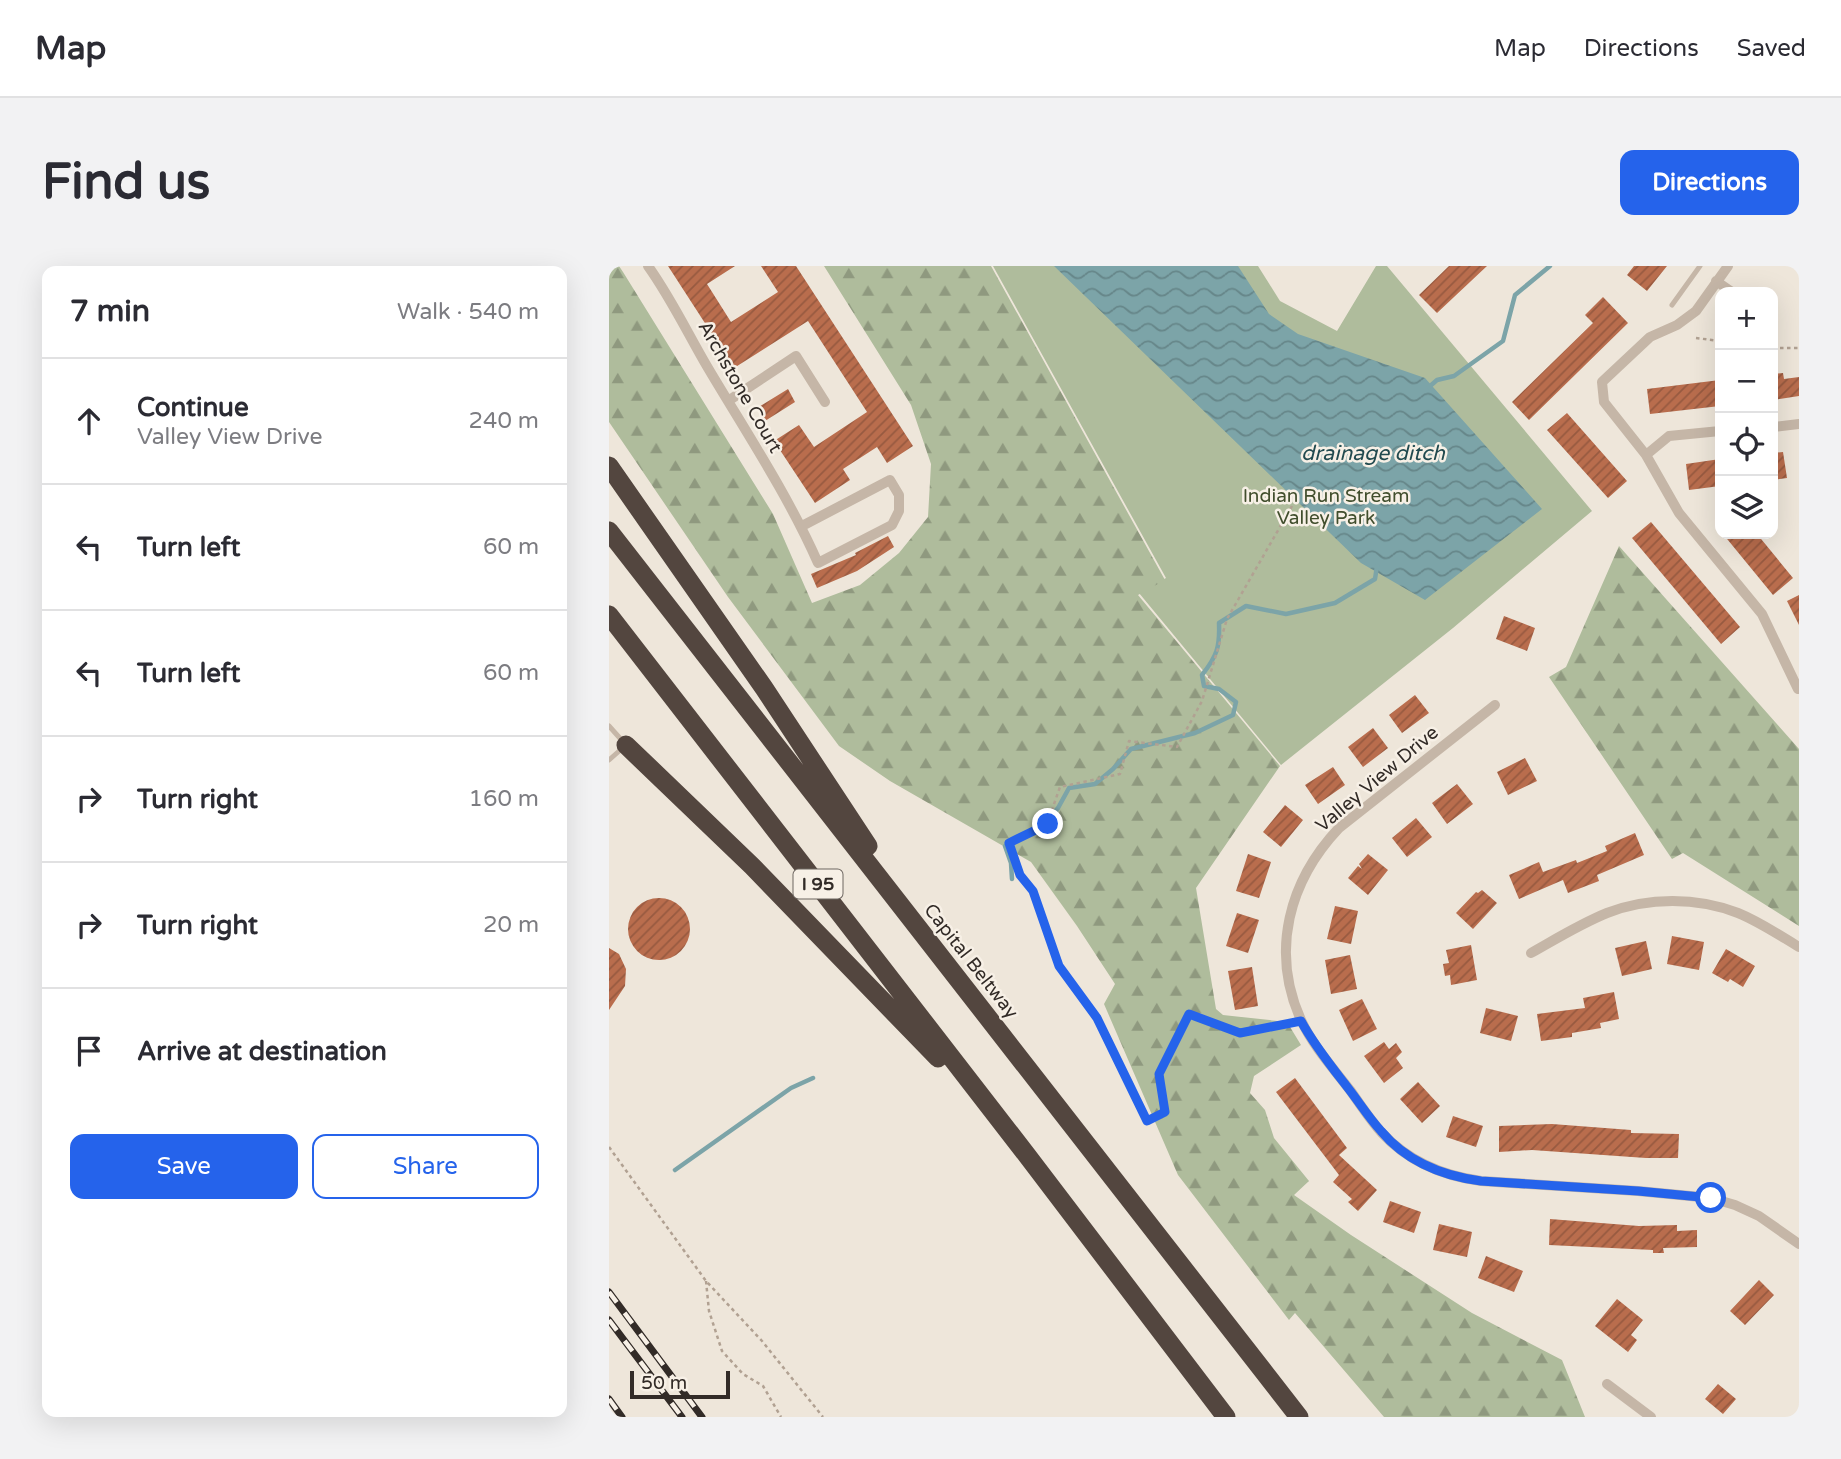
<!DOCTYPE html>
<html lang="en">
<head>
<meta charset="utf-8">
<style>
  body { margin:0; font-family:"Varela Round",sans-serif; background:#f2f2f3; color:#2b2b33 }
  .controls { position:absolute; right:21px; top:21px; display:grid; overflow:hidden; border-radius:14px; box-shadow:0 7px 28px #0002 }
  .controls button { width:63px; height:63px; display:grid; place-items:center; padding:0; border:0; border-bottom:2px solid #e1e1e2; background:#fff; color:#2b2b33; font:35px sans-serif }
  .scale { position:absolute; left:21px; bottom:18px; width:100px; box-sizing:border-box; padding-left:7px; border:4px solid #322b27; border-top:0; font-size:19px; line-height:24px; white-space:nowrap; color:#322b27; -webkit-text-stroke:5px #f7f0e6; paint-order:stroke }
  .stop { position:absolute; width:21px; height:21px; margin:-16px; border:5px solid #2563eb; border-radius:50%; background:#fff }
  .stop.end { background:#2563eb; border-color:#fff; box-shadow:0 2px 7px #0008 }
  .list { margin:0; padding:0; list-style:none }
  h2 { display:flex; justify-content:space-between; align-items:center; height:91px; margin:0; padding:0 28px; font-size:30px }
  h2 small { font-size:23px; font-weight:400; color:#7c7c81 }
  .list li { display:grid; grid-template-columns:46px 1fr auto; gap:21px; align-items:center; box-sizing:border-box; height:126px; padding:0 28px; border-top:2px solid #e1e1e2 }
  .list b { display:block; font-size:26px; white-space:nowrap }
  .list p { margin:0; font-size:23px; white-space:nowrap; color:#7c7c81 }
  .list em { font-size:23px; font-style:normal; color:#7c7c81 }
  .actions { display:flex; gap:14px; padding:21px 28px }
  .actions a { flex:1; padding:16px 0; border:2px solid #2563eb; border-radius:14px; text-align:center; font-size:24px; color:#2563eb }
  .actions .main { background:#2563eb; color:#fff }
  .icon { flex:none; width:38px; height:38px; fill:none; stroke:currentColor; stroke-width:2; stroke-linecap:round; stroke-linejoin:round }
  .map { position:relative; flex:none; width:1190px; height:1151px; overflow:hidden; border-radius:14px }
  header { display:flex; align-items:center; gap:42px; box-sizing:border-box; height:98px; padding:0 35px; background:#fff; border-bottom:2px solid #e1e1e2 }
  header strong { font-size:33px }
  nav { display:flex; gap:38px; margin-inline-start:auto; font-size:24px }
  .intro { display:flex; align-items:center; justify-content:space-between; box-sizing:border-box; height:168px; padding:0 42px }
  h1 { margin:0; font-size:49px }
  .button { padding:18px 32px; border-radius:14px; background:#2563eb; color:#fff; font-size:24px; font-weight:700 }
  main { display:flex; gap:42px; padding:0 42px }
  aside { flex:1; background:#fff; border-radius:14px; box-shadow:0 7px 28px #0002 }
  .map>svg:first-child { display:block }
  .green { fill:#afbc9c }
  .forest { fill:url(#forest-firs) }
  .water { fill:url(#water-waves) }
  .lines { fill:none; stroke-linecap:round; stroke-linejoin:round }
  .stream { stroke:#7ca4a8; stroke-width:4.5 }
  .building { fill:url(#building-hatch) }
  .path { stroke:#b1a192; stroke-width:2.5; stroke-dasharray:3.5 3.5; stroke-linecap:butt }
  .lane { stroke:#c5b6a7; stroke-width:5 }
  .street { stroke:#c5b6a7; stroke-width:10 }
  .highway { stroke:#53463f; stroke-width:19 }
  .rail-casing { stroke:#322b27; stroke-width:7 }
  .rail { stroke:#f7f0e6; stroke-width:4.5; stroke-dasharray:13; stroke-linecap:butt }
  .route { stroke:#2563eb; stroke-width:9 }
  .labels { text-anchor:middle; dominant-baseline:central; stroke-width:5; stroke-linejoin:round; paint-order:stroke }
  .shield { fill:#f7f0e6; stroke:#6d6660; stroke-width:2 }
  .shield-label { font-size:18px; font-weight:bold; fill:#322b27 }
  .street-label { font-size:19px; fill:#322b27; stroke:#f7f0e6 }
  .park-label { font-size:19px; fill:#414e2d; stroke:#f7f0e6 }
  .water-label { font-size:21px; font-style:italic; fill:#214a4f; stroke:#f7f0e6 }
</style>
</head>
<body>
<header>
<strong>Map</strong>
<nav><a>Map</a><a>Directions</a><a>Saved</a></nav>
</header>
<div class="intro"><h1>Find us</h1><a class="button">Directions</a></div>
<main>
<aside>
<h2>7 min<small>Walk · 540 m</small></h2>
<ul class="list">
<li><svg class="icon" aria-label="ahead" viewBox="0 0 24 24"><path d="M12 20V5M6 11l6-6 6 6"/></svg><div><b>Continue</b><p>Valley View Drive</p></div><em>240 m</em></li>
<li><svg class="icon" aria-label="left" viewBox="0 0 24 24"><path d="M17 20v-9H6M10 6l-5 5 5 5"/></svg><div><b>Turn left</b></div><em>60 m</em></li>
<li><svg class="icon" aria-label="left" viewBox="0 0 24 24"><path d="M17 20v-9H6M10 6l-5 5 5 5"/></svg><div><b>Turn left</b></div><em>60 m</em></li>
<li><svg class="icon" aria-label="right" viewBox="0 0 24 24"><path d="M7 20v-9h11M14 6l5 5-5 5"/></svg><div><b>Turn right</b></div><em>160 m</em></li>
<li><svg class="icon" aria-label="right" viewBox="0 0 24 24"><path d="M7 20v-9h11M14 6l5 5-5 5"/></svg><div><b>Turn right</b></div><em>20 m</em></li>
<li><svg class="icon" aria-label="arrive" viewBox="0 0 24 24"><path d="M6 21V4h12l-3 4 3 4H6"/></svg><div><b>Arrive at destination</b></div></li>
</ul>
<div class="actions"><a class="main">Save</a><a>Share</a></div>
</aside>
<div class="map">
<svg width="1190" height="1151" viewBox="0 0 1190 1151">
  <defs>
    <pattern id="forest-firs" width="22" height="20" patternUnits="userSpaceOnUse" patternTransform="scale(1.75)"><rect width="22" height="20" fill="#afbc9c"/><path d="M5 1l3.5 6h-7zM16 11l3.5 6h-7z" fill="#8f997f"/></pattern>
    <pattern id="water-waves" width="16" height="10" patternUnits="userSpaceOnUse" patternTransform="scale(1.75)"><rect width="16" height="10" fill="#7ca4a8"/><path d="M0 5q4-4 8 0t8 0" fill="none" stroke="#668689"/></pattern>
    <pattern id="building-hatch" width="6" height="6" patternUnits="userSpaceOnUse" patternTransform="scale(1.75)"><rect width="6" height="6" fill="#b96d4d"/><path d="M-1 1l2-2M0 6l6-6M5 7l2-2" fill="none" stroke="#975a40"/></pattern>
  </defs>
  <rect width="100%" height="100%" fill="#eee6da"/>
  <!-- green -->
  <path class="green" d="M384 0H649L671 35 728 65 767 0H778L983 245 844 362 672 499 530 327 557 312Z"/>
  <!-- forest -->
  <path class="forest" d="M0 0H10L14 6 164 248 203 337 251 319 290 287 319 251 322 198 302 139 215 0H382L556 314 529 329 671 500 587 622 607 743 614 749 678 756 692 779 645 810 641 827 656 844 665 872 700 915 685 929 742 969 863 1047 953 1094 976 1151H775L686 1047 680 1054 569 909 495 738 506 718 468 660 422 596 281 515 230 480 119 331 0 156Z
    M1010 280 1190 483V660L1074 587 1063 593 940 411 957 401Z"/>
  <!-- water -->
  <path class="water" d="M445 0H629L660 48 689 68 816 112 933 243 816 334 752 297Z"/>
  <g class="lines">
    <!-- stream -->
    <path class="stream" d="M820 121 828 114 845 110 894 75 906 29 941 0
      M403 613 402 597 396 580 408 572 430 564 449 542 460 522 486 518 504 503 522 483 586 467 624 449 627 436 610 423 595 420 593 409C608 390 611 381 610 357L637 340 677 348 726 337 766 313 768 300
      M66 904 182 822 204 812"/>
  </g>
  <!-- building -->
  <path class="building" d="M59 0H126L98 18 122 56 169 26 152 0H187L304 180 278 197 268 181 234 203 241 214 206 237 165 175 190 159 205 181 258 146 199 55 125 102Z
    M840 0H878L828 47 810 29Z
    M1025 0H1058L1038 25 1018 9Z
    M994 31 1019 57 920 154 903 136 984 57 976 49Z
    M1174 107 1175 113 1190 111V130L1164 134V108Z
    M1111 114V140L1041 148 1038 123Z
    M179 123 186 136 156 155 148 142Z
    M958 147 1018 215 999 232 938 164Z
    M1174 186 1178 212 1164 214V187Z
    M1111 193V220L1080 224 1077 198Z
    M1042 256 1131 361 1112 378 1023 272Z
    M1114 268H1148L1184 312 1164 329Z
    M279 270 285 281 248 305 208 322 202 308 247 289 246 287Z
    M1190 329V359L1178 335Z
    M895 350 926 362 918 385 887 373Z
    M806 429 820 447 793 467 780 449Z
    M764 462 779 482 754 501 739 481Z
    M916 492 928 515 899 529 888 506Z
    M724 501 736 519 709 538 696 519Z
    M848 518 864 538 838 558 823 537Z
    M676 539 694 554 672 581 654 566Z
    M807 552 823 571 798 591 783 572Z
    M1026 567 1035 589 988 609 990 615 959 627 954 614 910 633 900 609 930 596 934 606 967 594 968 597 998 585 996 580Z
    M639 588 662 596 650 632 627 625Z
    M759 588 779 604 759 629 739 612 749 600 753 603 750 598Z
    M873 624 888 637 864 663 847 647 867 626 869 627Z
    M19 663a31 31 0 1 1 62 0a31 31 0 1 1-62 0Z
    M726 640 749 645 742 678 718 673Z
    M628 647 650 654 639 687 617 680Z
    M1063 670 1095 676 1090 704 1058 698Z
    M1037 675 1043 703 1013 710 1006 682Z
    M862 679 868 714 842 719 841 709 836 710 834 698 840 697 837 684Z
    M0 682 10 688 17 703 16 720 0 744Z
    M1117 683 1146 700 1134 721 1121 713 1119 716 1103 707Z
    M741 689 748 723 722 728 716 694Z
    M643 701 649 740 626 744 619 705Z
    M1005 726 1010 753 991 757 992 762 963 767V771L932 775 928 748 976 742 974 732Z
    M753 733 768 763 744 775 730 744Z
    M877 742 909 750 902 775 871 767Z
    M775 776 780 783 787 777 793 786 787 792 794 802 775 817 755 790Z
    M686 812 738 882 730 889 768 924 749 945 739 936 743 933 724 916 730 909 667 826Z
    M809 816 831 840 813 857 791 833Z
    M844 850 874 860 867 881 837 871Z
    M943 858 1022 864V867L1070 868 1069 892H1037L923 884 890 886V860Z
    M781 935 812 946 805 967 774 956Z
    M941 953 1030 960 1068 959V965L1088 964V981L1054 982 1055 987H1044V984L940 979Z
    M830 958 863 966 858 991 824 984Z
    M877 990 914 1005 905 1026 869 1012Z
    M1150 1014 1165 1029 1136 1059 1121 1045Z
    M1008 1033 1034 1054 1022 1069 1028 1074 1019 1086 986 1060Z
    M1109 1118 1127 1133 1114 1148 1096 1133Z"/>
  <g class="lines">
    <!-- path -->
    <path class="path" d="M1087 72 1111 75
      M1164 82H1190
      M682 757 631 767 580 748 550 808 556 847 538 855 488 752 450 700 424 625 411 609 400 577 438 558 451 521 511 508 520 475 568 481 593 435 618 353 683 240
      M0 881 97 1015 153 1075 214 1151
      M97 1015 100 1045 113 1085 134 1108 154 1120 172 1151"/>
    <!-- lane -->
    <path class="lane" d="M1063 39 1091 0
      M0 460 17 479 0 494"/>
    <!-- street -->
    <path class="street" d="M39 0C62 32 79 68 99 102 137 166 179 229 209 297L283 259 290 245V229L281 214 193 260
      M1119 0 1087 45 1068 59 1041 71 993 116 995 136 1037 189 1070 247 1153 348 1189 423
      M1107 15 1123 26
      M119 135 187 90 216 136
      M1164 161 1190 158
      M1037 189 1060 170 1111 165
      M886 439 730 562C680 615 661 685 692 754 704 780 724 802 741 824 751 838 761 854 773 867 799 895 835 910 872 915L1029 925 1102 932 1126 939 1150 950 1190 978
      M922 687C947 673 971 658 998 647 1039 631 1088 631 1129 647 1151 656 1170 669 1190 681
      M998 1118 1042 1151"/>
    <!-- highway -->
    <path class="highway" d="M0 200 155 422 259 580
      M0 265 690 1151
      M0 349 417 888 617 1151
      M17 479 143 600 329 792"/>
    <defs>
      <path id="rail" d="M0 1026 93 1151
        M0 1054 73 1151
        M0 1133 13 1151"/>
    </defs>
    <!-- rail casing -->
    <use href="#rail" class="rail-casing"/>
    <!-- rail -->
    <use href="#rail" class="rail"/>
  </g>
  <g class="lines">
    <!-- route -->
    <path class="route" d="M439 558 400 577 411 609 424 625 450 700 488 752 538 855 556 846 550 808 580 748 631 767 692 755C705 779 722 800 739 822 750 836 760 852 772 865 797 895 834 910 872 915L1029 925 1102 932"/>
  </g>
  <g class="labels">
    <!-- shield labels -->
    <rect class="shield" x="184.5" y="603.5" width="49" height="29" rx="5"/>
    <g class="shield-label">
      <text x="209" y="618">I 95</text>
    </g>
    <!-- street labels -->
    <g class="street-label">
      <text transform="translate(131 121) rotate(60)">Archstone Court</text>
      <text transform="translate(768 513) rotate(-40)">Valley View Drive</text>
      <text transform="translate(362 695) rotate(52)">Capital Beltway</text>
    </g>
    <!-- park labels -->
    <g class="park-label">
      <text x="717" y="230">Indian Run Stream<tspan x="717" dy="22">Valley Park</tspan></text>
    </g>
    <!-- water labels -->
    <g class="water-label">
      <text x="764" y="187">drainage ditch</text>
    </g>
  </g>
</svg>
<div class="controls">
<button>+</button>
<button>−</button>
<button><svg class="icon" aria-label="locate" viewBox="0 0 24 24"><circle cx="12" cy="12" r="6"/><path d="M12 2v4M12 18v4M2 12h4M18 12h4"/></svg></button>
<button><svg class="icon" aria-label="layers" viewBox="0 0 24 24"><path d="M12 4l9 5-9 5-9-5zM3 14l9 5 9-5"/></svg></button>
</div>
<div class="scale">50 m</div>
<div class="stop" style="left:1102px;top:932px"></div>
<div class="stop end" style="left:439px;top:558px"></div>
</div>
</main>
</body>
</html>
